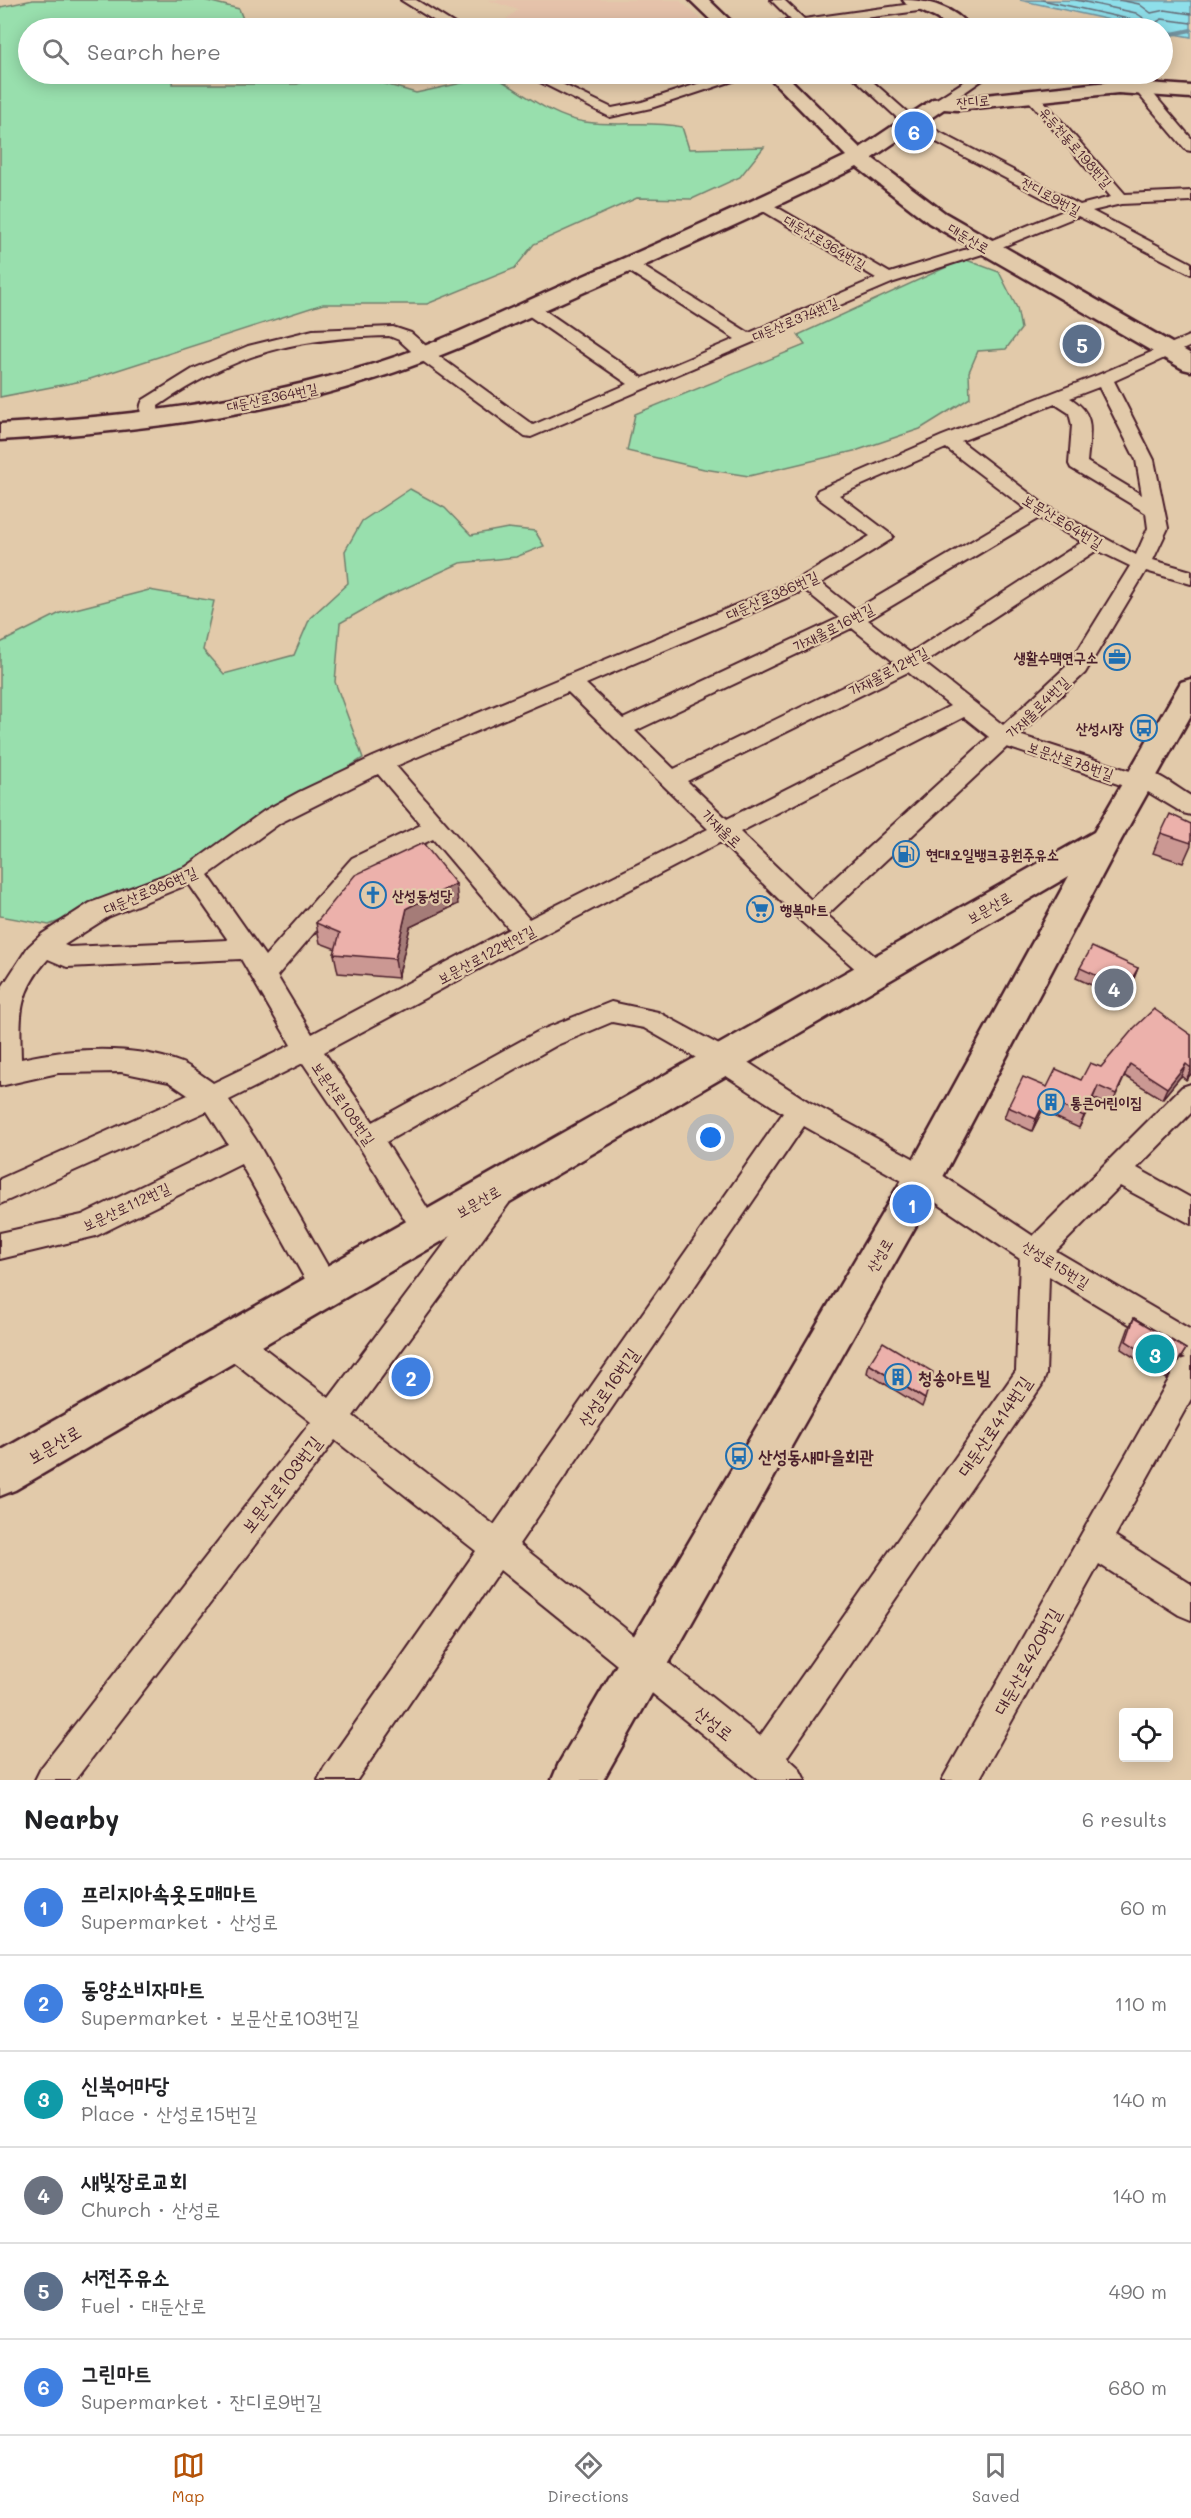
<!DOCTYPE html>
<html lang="en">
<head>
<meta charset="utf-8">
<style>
  body { margin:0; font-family:Mali,"Poor Story",sans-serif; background:#f6f6f6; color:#202124 }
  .controls { position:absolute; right:18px; bottom:18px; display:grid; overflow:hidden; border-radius:6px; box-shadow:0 3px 15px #0003 }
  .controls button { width:54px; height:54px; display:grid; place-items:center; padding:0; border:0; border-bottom:2px solid #e0e0e0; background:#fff; color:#202124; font:30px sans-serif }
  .you { position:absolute; left:711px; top:1138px; width:21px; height:21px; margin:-15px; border:4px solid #fff; border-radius:50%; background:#1a73e8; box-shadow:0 0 0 9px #1a73e833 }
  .badge { display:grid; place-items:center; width:39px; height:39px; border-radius:50%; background:#b45309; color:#fff; font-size:20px; font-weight:700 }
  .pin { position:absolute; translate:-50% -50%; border:3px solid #fff; box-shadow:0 2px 6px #0006 }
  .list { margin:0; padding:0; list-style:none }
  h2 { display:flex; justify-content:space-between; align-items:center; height:78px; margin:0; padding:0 24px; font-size:26px }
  h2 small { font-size:20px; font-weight:400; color:#757577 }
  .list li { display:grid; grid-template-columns:39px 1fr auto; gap:18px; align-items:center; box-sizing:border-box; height:96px; padding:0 24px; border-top:2px solid #e0e0e0 }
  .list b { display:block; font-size:22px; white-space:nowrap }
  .list p { margin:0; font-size:20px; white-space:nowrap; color:#757577 }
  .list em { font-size:20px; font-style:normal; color:#757577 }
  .icon { flex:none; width:33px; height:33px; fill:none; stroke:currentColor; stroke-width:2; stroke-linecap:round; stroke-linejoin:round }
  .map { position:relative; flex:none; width:1191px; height:1780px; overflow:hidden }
  .search { position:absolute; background:#fff; box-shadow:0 3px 15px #0003; left:18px; right:18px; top:18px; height:66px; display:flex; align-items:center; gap:15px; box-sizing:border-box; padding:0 21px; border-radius:33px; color:#757577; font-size:22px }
  .sheet { height:654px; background:#fff }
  nav { display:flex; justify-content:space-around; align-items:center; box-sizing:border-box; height:84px; border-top:2px solid #e0e0e0; background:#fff; font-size:16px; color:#757577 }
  nav a { display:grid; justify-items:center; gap:3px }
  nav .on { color:#b45309 }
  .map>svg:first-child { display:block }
  .built { fill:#e5c2aa }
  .green { fill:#98dfad; stroke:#717f6c; stroke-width:1.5 }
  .water { fill:#8edfea; stroke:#73929e; stroke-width:1.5 }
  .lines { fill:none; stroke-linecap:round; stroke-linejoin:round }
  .shore { stroke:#656c77; stroke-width:1.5 }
  .stream { stroke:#73929e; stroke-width:4 }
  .street-casing { stroke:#4a1f2b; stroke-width:4 }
  .secondary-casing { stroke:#4a1f2b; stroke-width:5 }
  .street { fill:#e2caaa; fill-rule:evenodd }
  .secondary { fill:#e2caaa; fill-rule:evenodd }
  .wall { fill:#cb9893; stroke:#4a1f2b; stroke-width:1.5 }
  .shaded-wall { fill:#a57c78; stroke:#4a1f2b; stroke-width:1.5 }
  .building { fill:#ecb1ab; stroke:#4a1f2b; stroke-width:1.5 }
  .labels { text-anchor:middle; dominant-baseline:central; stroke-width:4.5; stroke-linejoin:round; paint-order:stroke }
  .far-street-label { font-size:14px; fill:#4a1f2b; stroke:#e2caaa }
  .street-label { font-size:15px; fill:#4a1f2b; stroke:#e2caaa }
  .poi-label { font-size:15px; font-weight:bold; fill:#4a1f2b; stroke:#e2caaa; text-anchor:start }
  .near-poi-label { font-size:18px; font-weight:bold; fill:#4a1f2b; stroke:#e2caaa; text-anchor:start }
  .near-street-label { font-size:18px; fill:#4a1f2b; stroke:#e2caaa }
</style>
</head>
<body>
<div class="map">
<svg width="1191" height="1780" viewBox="0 0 1191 1780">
  <rect width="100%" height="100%" fill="#e2caaa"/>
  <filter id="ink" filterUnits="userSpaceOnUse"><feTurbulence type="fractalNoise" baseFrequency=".0167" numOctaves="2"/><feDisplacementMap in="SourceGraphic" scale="12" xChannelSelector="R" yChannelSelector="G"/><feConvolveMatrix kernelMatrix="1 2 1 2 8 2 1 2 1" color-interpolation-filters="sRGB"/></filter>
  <g filter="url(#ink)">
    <!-- built -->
    <path class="built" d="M488 0H679L701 19 677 28H537L505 20 518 10Z"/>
    <!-- green -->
    <path class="green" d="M33 0H204L239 9 243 19 191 28H28V74H174L172 84H297L329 74H351L416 93 494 76C522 92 553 118 585 122 617 127 650 120 682 127L689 149 764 147 740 177 692 199 637 198 534 244 515 268 427 304H323L87 380 0 397V7Z
      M964 259 999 272 1017 308 1021 329 1006 349 978 351 969 372 970 398 920 429 858 450 749 476 704 469 627 451 635 414 805 345 798 335Z
      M410 489 445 508 471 535 508 528 535 531 544 546 516 557 460 563 384 598 340 623 335 682 363 758 329 780 249 822 186 872 49 925 0 916V643L60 613 149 590 214 601 203 650 224 674 294 655 310 618 348 583 345 551 362 521Z"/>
    <!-- water -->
    <path class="water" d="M1020 0 1191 1V37L1163 32 1162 28H1146Z"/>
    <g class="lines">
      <!-- shore -->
      <path class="shore" d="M1042 0 1133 20 1137 23 1138 28
        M1076 0 1136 13 1142 17 1148 27 1162 19 1191 23
        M1119 0 1139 4 1151 13 1165 10 1191 14"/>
      <!-- stream -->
      <path class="stream" d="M1162 36 1191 30"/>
      <defs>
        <path id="street" d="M401 0H416L461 28H446Z
          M771 0H784L804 19 926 2 932 6 926 10 812 25 813 28H758L764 24 791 20Z
          M316 19 333 28C325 29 315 30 309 23L311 20Z
          M524 74H541L612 108 642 102 728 74H747L745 77 651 108 610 117Z
          M850 74H864L916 120 1080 205 1111 197 1024 95 1031 91 1036 92 1125 194 1191 191V201L1121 204 1092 211 1191 263V274L1078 216 992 251 894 282 531 437 525 436 421 360 399 340 389 336C295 338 237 352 158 406L159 419 156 423H144C140 417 139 406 143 400L193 369 248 346 313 330 393 327 411 333 433 352 533 425 628 384 525 313 523 309 525 305H537L643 378 735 339 624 268 622 265 624 262H636L749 333 876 278 758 208 755 205 758 202H768L890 273 980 245 1066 210 906 126Z
          M976 74H991L945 106H935L933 103 935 100Z
          M1140 83 1145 84 1191 138V151L1186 150 1135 90 1133 87 1135 84Z
          M1191 335V346L1114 381 1154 460 1168 528 1153 560 1191 571V584L1146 571 1085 673 1019 735 1133 772C1151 765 1175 787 1191 796V815L1183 813 1143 789 1130 788 1007 747 827 915 885 965 889 972 885 979 876 982 867 979 802 922 721 842 535 939 324 1052 373 1122 539 1031 611 1002 658 1012 732 1052 809 1102 933 1169 1033 1236 1182 1087 1191 1084V1113L1137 1168 1191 1198V1224L1120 1186 1056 1251 1191 1330V1399L1115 1536 1191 1584V1620L1179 1615 1099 1564 979 1780H942L1180 1360 1186 1358 1049 1276 1046 1375 1042 1385 787 1757 799 1768 805 1780H759L500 1570 357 1780H318L324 1768 476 1551 335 1440 75 1780H35L41 1768 311 1422 221 1352 217 1342 221 1332 232 1328 243 1332 329 1398 489 1185 499 1182 509 1185 513 1194 509 1203 353 1416 494 1525 783 1113 714 1068 644 1028 612 1022 557 1045 386 1142 441 1230 437 1239 427 1243 417 1239 359 1146 303 1063 229 1100 256 1140 335 1279 340 1288 335 1297 325 1301 315 1297 241 1164 96 1236 0 1259V1233L82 1215 228 1144 207 1111 0 1204V1179L188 1095 169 1082 121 1072 58 1073 0 1086V994L2 987 28 947 42 934 90 903 186 867 264 811 299 792 373 757 800 578 870 536 818 498 816 494 818 490 942 436 1098 375ZM1099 387 1136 460 1142 495 1087 462C1089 434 1098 415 1070 398ZM1055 404 1069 413 1072 425 1069 464 1071 468 1146 513 1148 528 1136 555 1046 506 961 441ZM946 448 1026 509 855 610 821 583 890 540 893 536 839 495ZM1039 518 1082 542 910 653 868 620ZM1097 550 1130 566 1070 663 1003 725 924 663ZM805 590 839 618 623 719 586 684ZM852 628 894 662 674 769 635 731ZM908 672 950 706 727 819 687 781ZM568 692 708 829 529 919 396 766ZM964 717 989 737 811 900 740 832ZM378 774 421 825 352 858 265 956 208 875 280 823ZM433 839 509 929 312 1034 277 976 368 870ZM189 884 228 940 69 947 64 945 108 917ZM48 959 67 967 241 959 291 1045 213 1083C203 1076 193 1068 182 1063 132 1044 71 1048 21 1059 20 1016 17 994 48 959ZM804 1126 913 1187 1020 1259 1016 1371 760 1736 519 1544Z"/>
        <path id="secondary" d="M690 0H709L738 28H719Z
          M903 0C927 0 955 7 970 28H950L936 18 906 4Z
          M766 74H785L860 148 933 99 957 98 1118 81 1191 86V98L1118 93 957 110 944 109 872 158 945 213 1191 354V371L1183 369 929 223 857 167C766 212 673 253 580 294 513 324 447 356 377 378 256 418 127 432 0 440V424C121 417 240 403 357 369 425 350 489 318 554 289 652 246 750 203 846 156Z
          M1191 679V715L1121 840 936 1190 603 1780H552L559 1763 910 1166 1069 876 15 1490 0 1496V1451L1094 832 1181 682Z"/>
      </defs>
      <!-- street casing -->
      <use href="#street" class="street-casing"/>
      <!-- secondary casing -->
      <use href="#secondary" class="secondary-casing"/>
      <!-- street -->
      <use href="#street" class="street"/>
      <!-- secondary -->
      <use href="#secondary" class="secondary"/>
    </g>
    <!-- wall -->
    <path class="wall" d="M1191 824V845L1183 863 1153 853 1161 833Z
      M458 904 410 927 398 978 338 973 334 954 336 949 320 943 316 923Z
      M1080 968H1138L1134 978 1122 999 1076 978Z
      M1191 1035V1074L1186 1080 1181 1076 1162 1099 1125 1076 1111 1106 1093 1098 1079 1128 1042 1111 1032 1131 1004 1118 1008 1107 1047 1087 1081 1080 1101 1067Z
      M1134 1318 1186 1349 1167 1379 1121 1349 1129 1327Z
      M869 1364 925 1399 922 1407 867 1373Z"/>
    <!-- shaded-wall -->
    <path class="shaded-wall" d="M456 884 458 904 410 927 398 978 395 959 407 908Z
      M1138 968 1134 978 1122 999 1126 989Z
      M1186 1064 1181 1076 1162 1099 1167 1088Z
      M1191 1069V1074L1186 1080Z
      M1098 1086 1093 1098 1079 1128 1084 1116Z
      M1046 1099 1042 1111 1032 1131 1036 1119Z"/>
    <!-- building -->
    <path class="building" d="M1170 814 1191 824V843L1161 833Z
      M423 843 456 884 407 908 395 959 334 954 340 933 316 923 355 875Z
      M1092 947 1138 968 1126 989 1080 968Z
      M1154 1009 1191 1035V1068L1186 1064 1167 1088 1130 1064 1116 1094 1098 1086 1084 1116 1046 1099 1036 1119 1008 1107 1023 1077 1047 1087 1056 1069 1081 1080 1090 1063 1101 1067 1134 1028Z
      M1134 1318 1186 1349 1172 1371 1126 1341Z
      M883 1342 933 1372 925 1399 869 1364Z"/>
  </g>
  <!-- icons -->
  <defs>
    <symbol id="office-ring" viewBox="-11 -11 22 22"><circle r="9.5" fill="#e2caaa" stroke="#1f6fb2" stroke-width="1.5"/><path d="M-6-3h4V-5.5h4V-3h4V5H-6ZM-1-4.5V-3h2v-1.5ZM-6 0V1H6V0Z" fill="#1f6fb2"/></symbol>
    <symbol id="bus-ring" viewBox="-11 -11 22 22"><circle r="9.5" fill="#e2caaa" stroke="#1f6fb2" stroke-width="1.5"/><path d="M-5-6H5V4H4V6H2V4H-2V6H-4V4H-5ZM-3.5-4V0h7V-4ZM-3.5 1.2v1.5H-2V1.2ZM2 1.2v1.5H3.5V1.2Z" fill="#1f6fb2"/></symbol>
    <symbol id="fuel-ring" viewBox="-11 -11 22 22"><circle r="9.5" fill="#e2caaa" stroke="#1f6fb2" stroke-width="1.5"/><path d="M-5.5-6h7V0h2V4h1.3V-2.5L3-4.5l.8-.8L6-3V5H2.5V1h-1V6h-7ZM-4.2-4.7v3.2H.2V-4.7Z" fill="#1f6fb2"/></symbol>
    <symbol id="church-ring" viewBox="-11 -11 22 22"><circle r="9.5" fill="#e2caaa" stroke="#1f6fb2" stroke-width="1.5"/><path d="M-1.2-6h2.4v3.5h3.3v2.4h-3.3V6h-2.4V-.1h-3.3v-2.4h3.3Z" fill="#1f6fb2"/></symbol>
    <symbol id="supermarket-ring" viewBox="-11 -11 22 22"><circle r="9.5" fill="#e2caaa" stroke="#1f6fb2" stroke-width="1.5"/><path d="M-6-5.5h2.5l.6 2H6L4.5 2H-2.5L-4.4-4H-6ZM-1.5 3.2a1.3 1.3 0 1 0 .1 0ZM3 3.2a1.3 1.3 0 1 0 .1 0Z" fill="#1f6fb2"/></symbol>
    <symbol id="building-ring" viewBox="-11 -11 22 22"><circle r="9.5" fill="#e2caaa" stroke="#1f6fb2" stroke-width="1.5"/><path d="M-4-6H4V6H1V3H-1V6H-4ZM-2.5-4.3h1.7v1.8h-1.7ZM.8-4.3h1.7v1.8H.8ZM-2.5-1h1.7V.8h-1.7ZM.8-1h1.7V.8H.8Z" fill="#1f6fb2"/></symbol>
  </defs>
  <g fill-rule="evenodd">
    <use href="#office-ring" x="1102" y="642" width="30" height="30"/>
    <use href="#bus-ring" x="1129" y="713" width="30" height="30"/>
    <use href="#fuel-ring" x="891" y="839" width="30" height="30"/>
    <use href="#church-ring" x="358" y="880" width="30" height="30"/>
    <use href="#supermarket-ring" x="745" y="894" width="30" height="30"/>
    <use href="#building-ring" x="1036" y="1087" width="30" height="30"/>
    <use href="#building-ring" x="883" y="1362" width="30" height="30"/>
    <use href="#bus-ring" x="724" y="1441" width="30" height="30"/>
  </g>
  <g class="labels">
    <!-- far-street labels -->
    <g class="far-street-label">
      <text transform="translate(973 101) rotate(-5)">잔디로</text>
      <text transform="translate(1076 147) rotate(49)">유등천동로198번길</text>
      <text transform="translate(1051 196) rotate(28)">잔디로9번길</text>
      <text transform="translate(969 238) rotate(31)">대둔산로</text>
      <text transform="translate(825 242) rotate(31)">대둔산로364번길</text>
      <text transform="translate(795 319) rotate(-23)">대둔산로374번길</text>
      <text transform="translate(272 397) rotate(-12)">대둔산로364번길</text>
    </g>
    <!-- street labels -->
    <g class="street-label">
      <text transform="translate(1063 521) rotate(31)">보문산로64번길</text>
      <text transform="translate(772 595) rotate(-24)">대둔산로386번길</text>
      <text transform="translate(833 627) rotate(-27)">가재울로16번길</text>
      <text transform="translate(888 671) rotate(-28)">가재울로12번길</text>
      <text transform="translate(1037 707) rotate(-44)">가재울로4번길</text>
      <text transform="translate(1071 760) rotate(19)">보문산로78번길</text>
      <text transform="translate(722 828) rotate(43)">가재울로</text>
      <text transform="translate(150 890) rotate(-23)">대둔산로386번길</text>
      <text transform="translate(989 907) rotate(-30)">보문산로</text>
      <text transform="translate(486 954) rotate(-28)">보문산로122번안길</text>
      <text transform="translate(344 1103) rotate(55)">보문산로108번길</text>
      <text transform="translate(478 1201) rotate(-30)">보문산로</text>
      <text transform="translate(126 1206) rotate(-25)">보문산로112번길</text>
      <text transform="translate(879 1255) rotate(-60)">산성로</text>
      <text transform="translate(1056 1264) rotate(32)">산성로15번길</text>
    </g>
    <!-- poi labels -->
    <g class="poi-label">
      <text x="1098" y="657" text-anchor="end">생활수맥연구소</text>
      <text x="1124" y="728" text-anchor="end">산성시장</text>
      <text x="926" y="854">현대오일뱅크공원주유소</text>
      <text x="392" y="895">산성동성당</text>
      <text x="780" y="909">행복마트</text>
      <text x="1070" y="1102">통큰어린이집</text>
    </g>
    <!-- near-poi labels -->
    <g class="near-poi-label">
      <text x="918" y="1377">청송아트빌</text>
      <text x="758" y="1456">산성동새마을회관</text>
    </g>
    <!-- near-street labels -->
    <g class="near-street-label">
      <text transform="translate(608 1387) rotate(-55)">산성로16번길</text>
      <text transform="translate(994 1426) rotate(-56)">대둔산로414번길</text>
      <text transform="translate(54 1444) rotate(-30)">보문산로</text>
      <text transform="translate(281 1484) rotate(-52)">보문산로103번길</text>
      <text transform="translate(1027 1661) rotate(-61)">대둔산로420번길</text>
      <text transform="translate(714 1723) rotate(38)">산성로</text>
    </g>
  </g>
</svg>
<div class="controls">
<button><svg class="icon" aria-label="locate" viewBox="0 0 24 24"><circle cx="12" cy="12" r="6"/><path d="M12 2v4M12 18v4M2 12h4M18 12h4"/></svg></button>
</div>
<div class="you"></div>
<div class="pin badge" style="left:912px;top:1204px;background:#3f7fe0">1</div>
<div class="pin badge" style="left:411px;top:1377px;background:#3f7fe0">2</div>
<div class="pin badge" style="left:1155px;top:1354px;background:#0f9aa8">3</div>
<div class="pin badge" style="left:1114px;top:988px;background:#6b7280">4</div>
<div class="pin badge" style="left:1082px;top:344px;background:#5c6f8a">5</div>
<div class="pin badge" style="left:914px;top:131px;background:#3f7fe0">6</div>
<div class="search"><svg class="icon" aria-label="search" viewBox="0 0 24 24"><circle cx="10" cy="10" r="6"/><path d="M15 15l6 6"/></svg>Search here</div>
</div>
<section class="sheet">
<h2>Nearby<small>6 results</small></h2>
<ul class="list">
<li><span class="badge" style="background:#3f7fe0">1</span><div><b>프리지아속옷도매마트</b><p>Supermarket · 산성로</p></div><em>60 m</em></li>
<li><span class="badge" style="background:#3f7fe0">2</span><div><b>동양소비자마트</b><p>Supermarket · 보문산로103번길</p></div><em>110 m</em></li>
<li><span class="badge" style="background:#0f9aa8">3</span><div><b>신북어마당</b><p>Place · 산성로15번길</p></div><em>140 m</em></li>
<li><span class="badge" style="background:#6b7280">4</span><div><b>새빛장로교회</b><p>Church · 산성로</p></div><em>140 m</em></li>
<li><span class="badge" style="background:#5c6f8a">5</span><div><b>서전주유소</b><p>Fuel · 대둔산로</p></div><em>490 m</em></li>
<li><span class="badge" style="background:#3f7fe0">6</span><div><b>그린마트</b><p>Supermarket · 잔디로9번길</p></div><em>680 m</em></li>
</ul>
</section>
<nav>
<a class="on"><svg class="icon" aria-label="map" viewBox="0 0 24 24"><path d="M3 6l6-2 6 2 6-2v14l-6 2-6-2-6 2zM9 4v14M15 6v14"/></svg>Map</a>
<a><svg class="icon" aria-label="directions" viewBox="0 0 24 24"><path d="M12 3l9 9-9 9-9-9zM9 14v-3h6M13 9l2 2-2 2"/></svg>Directions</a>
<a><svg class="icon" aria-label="saved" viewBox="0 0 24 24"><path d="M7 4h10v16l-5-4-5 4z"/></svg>Saved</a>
</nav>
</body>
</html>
